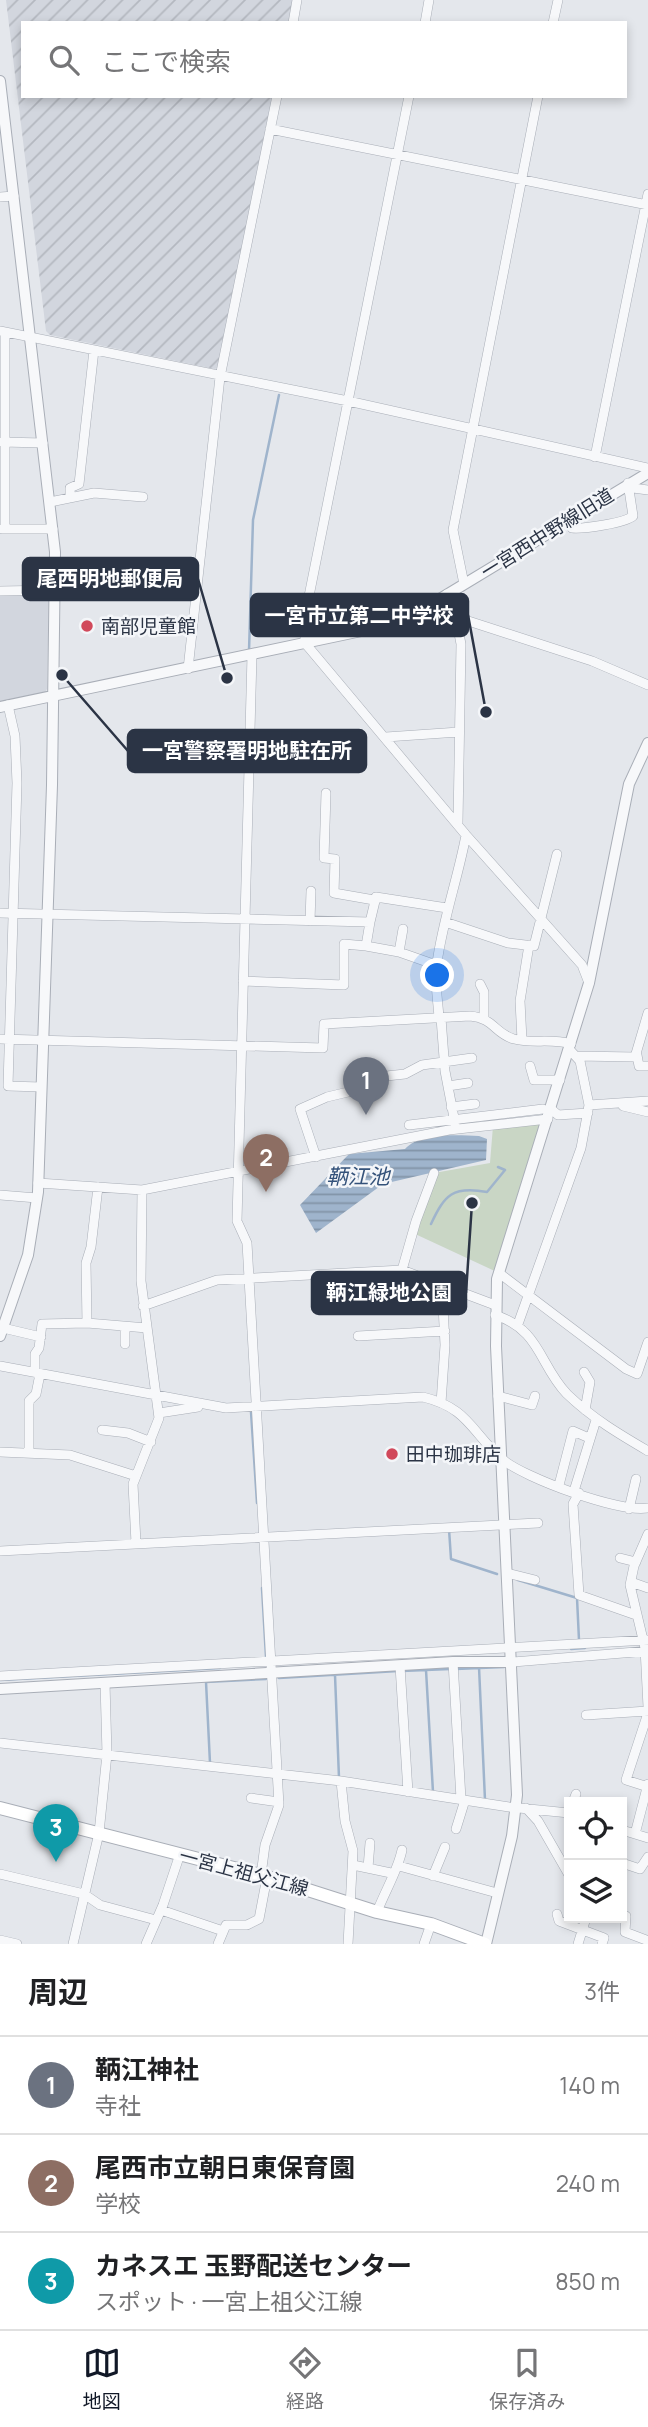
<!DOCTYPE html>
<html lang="ja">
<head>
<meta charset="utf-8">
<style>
  body { margin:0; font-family:Manrope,"Noto Sans JP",sans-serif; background:#f6f6f6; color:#202124 }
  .controls { position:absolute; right:21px; bottom:21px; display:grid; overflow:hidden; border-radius:0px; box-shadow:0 4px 10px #0003 }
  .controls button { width:63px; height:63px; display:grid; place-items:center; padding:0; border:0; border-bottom:2px solid #e0e0e0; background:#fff; color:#202124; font:35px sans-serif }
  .you { position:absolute; left:438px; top:976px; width:24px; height:24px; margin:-18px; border:5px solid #fff; border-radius:50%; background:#1a73e8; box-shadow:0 0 0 10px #1a73e833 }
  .badge { display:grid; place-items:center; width:46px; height:46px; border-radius:50%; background:#111827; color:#fff; font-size:23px; font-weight:700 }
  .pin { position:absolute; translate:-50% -58px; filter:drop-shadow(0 2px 4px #0008) }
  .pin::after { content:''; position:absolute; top:37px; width:24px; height:21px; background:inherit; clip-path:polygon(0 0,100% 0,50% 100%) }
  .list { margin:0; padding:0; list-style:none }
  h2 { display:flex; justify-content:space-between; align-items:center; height:91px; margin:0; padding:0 28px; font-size:30px }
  h2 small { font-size:23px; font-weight:400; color:#757577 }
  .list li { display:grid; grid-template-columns:46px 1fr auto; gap:21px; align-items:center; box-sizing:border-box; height:98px; padding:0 28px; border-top:2px solid #e0e0e0 }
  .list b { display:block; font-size:26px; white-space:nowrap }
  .list p { margin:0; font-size:23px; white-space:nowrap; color:#757577 }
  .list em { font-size:23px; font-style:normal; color:#757577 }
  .icon { flex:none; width:38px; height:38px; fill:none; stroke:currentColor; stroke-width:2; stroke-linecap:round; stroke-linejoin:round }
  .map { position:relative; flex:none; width:648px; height:1944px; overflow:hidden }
  .search { position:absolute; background:#fff; box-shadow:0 4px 10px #0003; left:21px; right:21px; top:21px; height:77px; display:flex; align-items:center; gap:18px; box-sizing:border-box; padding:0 24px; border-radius:0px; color:#757577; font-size:26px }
  .sheet { height:385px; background:#fff }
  nav { display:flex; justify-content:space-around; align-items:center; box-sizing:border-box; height:98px; border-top:2px solid #e0e0e0; background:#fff; font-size:19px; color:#757577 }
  nav a { display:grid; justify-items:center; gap:4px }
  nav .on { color:#111827 }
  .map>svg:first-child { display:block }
  .built { fill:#d2d6de }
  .industrial { fill:url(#industrial-furrows) }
  .green { fill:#c9d6c5 }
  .water { fill:url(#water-rules) }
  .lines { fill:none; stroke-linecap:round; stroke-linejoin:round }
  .stream { stroke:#9fb4cc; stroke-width:2.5 }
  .minor-casing { stroke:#a9aeb7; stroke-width:10 }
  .tertiary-casing { stroke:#a9aeb7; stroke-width:12 }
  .secondary-casing { stroke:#a9aeb7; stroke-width:14 }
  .minor { stroke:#f7f8fa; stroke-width:9 }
  .tertiary { stroke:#f7f8fa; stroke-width:10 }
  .secondary { stroke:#fff; stroke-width:12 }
  .poi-dot { fill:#d1495b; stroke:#f4f6f9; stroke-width:2.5 }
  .labels { text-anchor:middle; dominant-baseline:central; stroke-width:5; stroke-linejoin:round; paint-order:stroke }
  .street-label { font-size:19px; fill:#2b3445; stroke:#f4f6f9 }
  .poi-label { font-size:19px; fill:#2b3445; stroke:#f4f6f9; text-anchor:start }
  .water-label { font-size:21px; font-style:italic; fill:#34527a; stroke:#f4f6f9 }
  .leader { fill:none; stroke:#2b3445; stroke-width:2.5 }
  .callout-dot { fill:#2b3445; stroke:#f4f6f9; stroke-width:2.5 }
  .callout { fill:#2b3445; stroke:#2b3445; stroke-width:2.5 }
  .callout-label { font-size:21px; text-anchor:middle; font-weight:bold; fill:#fff }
</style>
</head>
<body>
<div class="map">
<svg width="648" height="1944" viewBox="0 0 648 1944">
  <defs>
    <pattern id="industrial-furrows" width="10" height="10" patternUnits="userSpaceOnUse" patternTransform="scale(1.75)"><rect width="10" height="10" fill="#d2d6de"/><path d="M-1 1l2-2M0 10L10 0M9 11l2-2" fill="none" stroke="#b4b8c0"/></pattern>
    <pattern id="water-rules" width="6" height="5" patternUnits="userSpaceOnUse" patternTransform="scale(1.75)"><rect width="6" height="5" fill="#9fb4cc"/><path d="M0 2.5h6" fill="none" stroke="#8293a7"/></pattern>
  </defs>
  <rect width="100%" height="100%" fill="#e4e7ec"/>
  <!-- built -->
  <path class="built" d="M49 593 47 689 44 694 0 704V595Z"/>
  <!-- industrial -->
  <path class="industrial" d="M6 0H294L289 23H23V96H274L219 366 215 369 50 335 46 331Z"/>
  <!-- green -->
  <path class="green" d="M548 1119 499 1273 413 1233 434 1173 490 1163 493 1126Z"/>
  <!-- water -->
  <path class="water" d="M479 1136 487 1139 486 1160 383 1184 316 1233 300 1205 349 1154 405 1149C420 1132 458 1135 479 1136Z"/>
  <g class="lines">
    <!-- stream -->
    <path class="stream" d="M249 651 253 520 279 395
      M431 1224C445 1194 453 1186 487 1192L505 1170 498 1167
      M251 1412 257 1503
      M449 1529 451 1559 497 1574
      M518 1580 577 1598 579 1640
      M262 1588 266 1657
      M571 1649 585 1648
      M479 1667 485 1800
      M456 1669 504 1667
      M426 1670 433 1792
      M402 1671 450 1669
      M335 1675 339 1778
      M279 1678 398 1671
      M0 1680 220 1668
      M210 1763 206 1682 266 1679"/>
    <defs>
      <path id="minor" d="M293 23 297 0
        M425 23 429 0
        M553 23 558 0
        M409 96 305 616V643L466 835 582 965 589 983
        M270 129 648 205
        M0 197 14 196
        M0 331 348 401 648 468
        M2 442 43 443
        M595 457 648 194
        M70 498V488L79 484 94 350
        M50 502 94 493 143 497
        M567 520 572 528C584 529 625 523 633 516L628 483 633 488 648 490
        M2 529H53
        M5 529V332
        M464 584 453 530 538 96
        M0 591 55 590
        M447 594 455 613 461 644 458 823
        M456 617 592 661 648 685
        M252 655 237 1221 247 1243 279 1805 265 1845 261 1875
        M188 669 220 377 277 96
        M8 705 15 736 17 783 8 1086 41 1087
        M386 737 459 732
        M326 793 324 858 335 859 334 893 374 900
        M0 913 370 922 366 946 399 952 436 965
        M310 921 311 891
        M370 922 376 897 447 908
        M445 922 508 943 534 946 557 854
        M399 952 403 929
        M243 981 344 985V944L366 946
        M480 984 484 992V1017
        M439 1018C438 1000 434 980 437 963 443 919 458 878 466 835
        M441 1018 445 1071 455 1123
        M0 1039 323 1048 324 1024 470 1016C494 1018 495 1034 514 1039 532 1044 552 1038 571 1044
        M522 1040 520 1001 529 945
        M637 1055 639 1066H648
        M577 1056 635 1057 648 1013
        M530 1066 534 1080H560
        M448 1086 468 1083
        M589 1105 648 1101
        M623 1106 648 1112
        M451 1107 475 1104
        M551 1109 558 1115 588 1113
        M409 1125 543 1109
        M316 1157 300 1109 327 1097 348 1092 377 1077 405 1074 422 1065 472 1058
        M38 1183 142 1190 449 1130 548 1119
        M0 1195 37 1198
        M402 1270 416 1221 434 1173
        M499 1273 626 1369 637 1374 648 1342
        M143 1306 217 1280 402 1270 495 1305
        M495 1315C541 1330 539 1365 567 1394 592 1418 619 1434 648 1451
        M87 1323 86 1263 91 1247 98 1187
        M518 1324 581 1148 589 1105 580 1061 569 1049
        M3 1328 41 1337
        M358 1336 445 1331
        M125 1344V1327
        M0 1366 226 1408 423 1397C469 1408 471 1432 502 1459 524 1478 620 1513 648 1508
        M584 1372 590 1382 585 1410
        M35 1373V1354L39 1348 42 1324 87 1323 147 1328
        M498 1396 532 1405 535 1396
        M441 1403 445 1345 442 1286
        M159 1413 198 1407
        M102 1430 128 1433 151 1442
        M0 1452 70 1455 136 1476
        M29 1453V1401L36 1394 40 1374
        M559 1485 573 1431 589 1438
        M574 1491 596 1420
        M579 1493 573 1504 579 1595 636 1615
        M629 1509 636 1479
        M648 1534 634 1566 630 1585 645 1648 648 1707
        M136 1543 133 1484 159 1418 141 1281 142 1190
        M0 1551 538 1523
        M620 1558 636 1562
        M507 1573 535 1580
        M631 1582 648 1588
        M453 1662 461 1799
        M513 1662 648 1651
        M400 1666 408 1792
        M0 1676 648 1640
        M648 1713 626 1780 648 1787
        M586 1715 648 1711
        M0 1743 341 1781 509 1807 569 1813
        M341 1781 345 1821 353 1851 348 1944
        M251 1798 279 1802
        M573 1802 576 1794
        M526 1808 538 1821 569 1875
        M456 1829 465 1800
        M622 1830 648 1838
        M635 1834 648 1784
        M622 1863 640 1869 648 1857
        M353 1865 391 1873
        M399 1866 497 1893
        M368 1868 370 1843
        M0 1874 84 1894 100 1905 156 1920
        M433 1876 445 1847
        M161 1910 223 1931
        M377 1912C385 1891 398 1870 402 1850
        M557 1914 559 1921 604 1938 602 1944
        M622 1914 626 1916 625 1932 646 1940
        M0 1940 17 1944
        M73 1944 99 1833 107 1754 105 1683
        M146 1944 163 1905 180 1854
        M218 1944 226 1925H247L259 1919 267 1877
        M424 1944 431 1924
        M578 1944 586 1918"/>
      <path id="tertiary" d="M0 81 55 552 52 785 38 1192 28 1255 0 1336
        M0 707 385 626 415 614 648 473
        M0 1689 453 1662H513
        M486 1944 512 1836 517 1795 496 1346 497 1279 589 983 629 784 648 743"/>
      <path id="secondary" d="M0 1808 261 1875 377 1912 431 1924 485 1944"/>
    </defs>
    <!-- minor casing -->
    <use href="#minor" class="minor-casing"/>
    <!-- tertiary casing -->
    <use href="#tertiary" class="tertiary-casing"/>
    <!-- secondary casing -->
    <use href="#secondary" class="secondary-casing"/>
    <!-- minor -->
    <use href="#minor" class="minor"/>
    <!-- tertiary -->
    <use href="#tertiary" class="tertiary"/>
    <!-- secondary -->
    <use href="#secondary" class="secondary"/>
  </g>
  <!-- markers -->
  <g class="poi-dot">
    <circle cx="87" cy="626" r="7"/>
    <circle cx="392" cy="1454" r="7"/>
  </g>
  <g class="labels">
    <!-- street labels -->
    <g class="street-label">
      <text transform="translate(547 533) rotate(-32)">一宮西中野線旧道</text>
      <text transform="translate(244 1872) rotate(15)">一宮上祖父江線</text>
    </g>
    <!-- poi labels -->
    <g class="poi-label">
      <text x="101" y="626">南部児童館</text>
      <text x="406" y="1454">田中珈琲店</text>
    </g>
    <!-- water labels -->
    <g class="water-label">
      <text x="358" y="1176">鞆江池</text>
    </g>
  </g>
  <!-- callouts -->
  <path class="leader" d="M227 678L198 579M486 712L468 615M62 675L128 751M472 1203L466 1293"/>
  <g class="callout-dot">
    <circle cx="227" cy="678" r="7"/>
    <circle cx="486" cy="712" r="7"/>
    <circle cx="62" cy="675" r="7"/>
    <circle cx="472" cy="1203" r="7"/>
  </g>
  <g class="callout">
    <rect x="23" y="558" width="175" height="42" rx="7"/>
    <rect x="251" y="594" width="217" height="42" rx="7"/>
    <rect x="128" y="730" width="238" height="42" rx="7"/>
    <rect x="312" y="1272" width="154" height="42" rx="7"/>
  </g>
  <g class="callout-label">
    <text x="110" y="586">尾西明地郵便局</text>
    <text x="359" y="623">一宮市立第二中学校</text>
    <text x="247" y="758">一宮警察署明地駐在所</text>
    <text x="389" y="1300">鞆江緑地公園</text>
  </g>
</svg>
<div class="controls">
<button><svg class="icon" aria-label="locate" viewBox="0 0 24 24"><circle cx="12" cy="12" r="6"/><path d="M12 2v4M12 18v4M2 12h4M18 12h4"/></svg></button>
<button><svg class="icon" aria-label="layers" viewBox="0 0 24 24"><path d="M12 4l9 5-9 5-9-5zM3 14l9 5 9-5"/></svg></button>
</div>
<div class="you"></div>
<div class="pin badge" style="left:366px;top:1115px;background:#6b7280">1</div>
<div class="pin badge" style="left:266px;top:1192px;background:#8d6e63">2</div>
<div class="pin badge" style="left:56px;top:1862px;background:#0f9aa8">3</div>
<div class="search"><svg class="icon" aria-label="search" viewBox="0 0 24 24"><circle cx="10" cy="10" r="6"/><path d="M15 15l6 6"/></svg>ここで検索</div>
</div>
<section class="sheet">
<h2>周辺<small>3件</small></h2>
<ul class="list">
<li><span class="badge" style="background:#6b7280">1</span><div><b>鞆江神社</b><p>寺社</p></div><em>140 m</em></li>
<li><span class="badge" style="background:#8d6e63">2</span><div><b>尾西市立朝日東保育園</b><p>学校</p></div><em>240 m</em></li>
<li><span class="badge" style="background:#0f9aa8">3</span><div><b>カネスエ 玉野配送センター</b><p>スポット · 一宮上祖父江線</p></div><em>850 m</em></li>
</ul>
</section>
<nav>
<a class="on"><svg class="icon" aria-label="map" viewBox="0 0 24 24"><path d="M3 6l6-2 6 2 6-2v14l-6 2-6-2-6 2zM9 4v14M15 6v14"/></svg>地図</a>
<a><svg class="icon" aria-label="directions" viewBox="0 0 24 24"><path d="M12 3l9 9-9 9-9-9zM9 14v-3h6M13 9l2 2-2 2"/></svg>経路</a>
<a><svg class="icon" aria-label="saved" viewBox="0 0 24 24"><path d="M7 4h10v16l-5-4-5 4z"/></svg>保存済み</a>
</nav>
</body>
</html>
